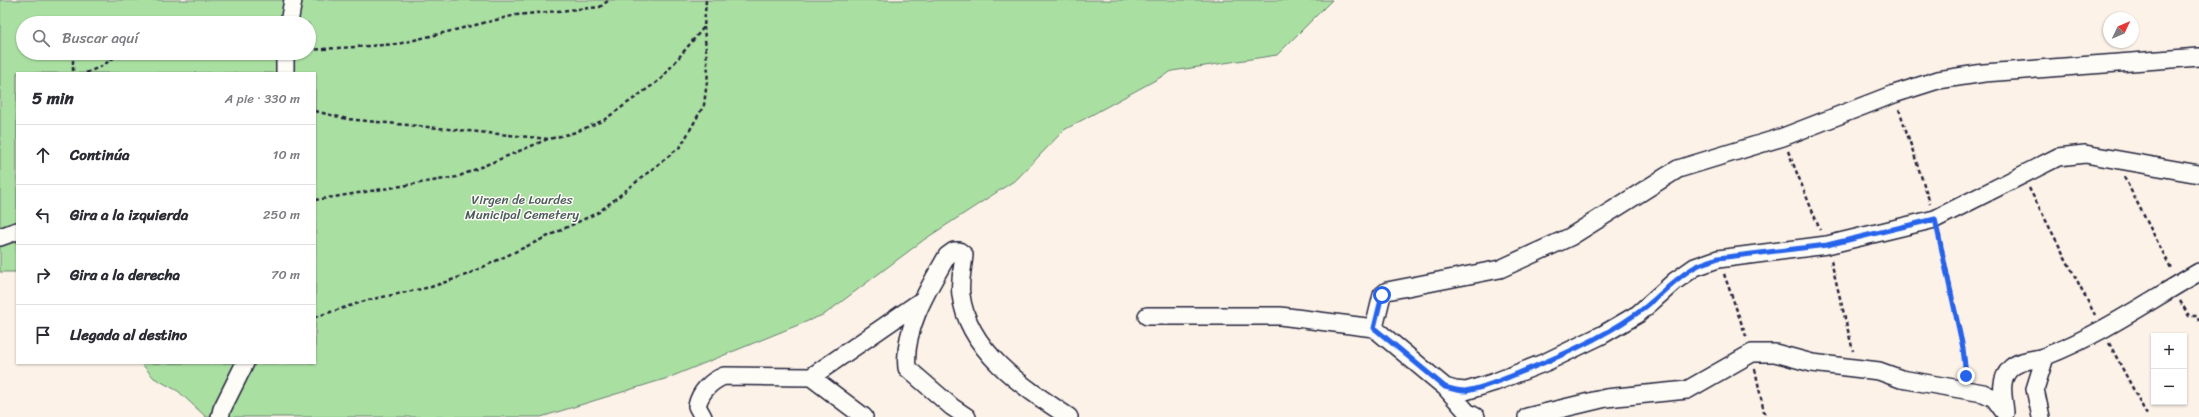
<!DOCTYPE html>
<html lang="es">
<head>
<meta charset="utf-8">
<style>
  body { margin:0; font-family:Sriracha,sans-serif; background:#f2f2f3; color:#2b2b33 }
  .controls { position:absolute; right:12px; bottom:12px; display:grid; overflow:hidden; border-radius:0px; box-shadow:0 1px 3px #0004 }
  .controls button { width:36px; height:36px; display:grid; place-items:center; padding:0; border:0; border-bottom:1px solid #e1e1e2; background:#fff; color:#2b2b33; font:20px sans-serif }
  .compass { position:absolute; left:2103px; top:12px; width:36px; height:36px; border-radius:50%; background:#fff; box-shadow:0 1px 3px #0004; rotate:46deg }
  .stop { position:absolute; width:12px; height:12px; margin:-9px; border:3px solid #2563eb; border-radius:50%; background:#fff }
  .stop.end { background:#2563eb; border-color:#fff; box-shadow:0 1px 4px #0008 }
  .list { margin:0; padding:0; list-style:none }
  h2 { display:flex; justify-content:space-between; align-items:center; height:52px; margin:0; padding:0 16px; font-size:17px }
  h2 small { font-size:13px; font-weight:400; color:#7c7c81 }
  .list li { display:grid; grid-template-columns:26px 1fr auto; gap:12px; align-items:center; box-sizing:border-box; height:60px; padding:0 16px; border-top:1px solid #e1e1e2 }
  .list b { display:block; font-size:15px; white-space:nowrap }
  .list em { font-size:13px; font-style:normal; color:#7c7c81 }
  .icon { flex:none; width:22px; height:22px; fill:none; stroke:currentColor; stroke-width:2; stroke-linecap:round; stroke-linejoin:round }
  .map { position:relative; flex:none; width:2199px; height:417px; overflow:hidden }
  .search { position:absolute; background:#fff; box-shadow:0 1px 3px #0004; left:16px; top:16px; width:300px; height:44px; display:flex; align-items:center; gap:10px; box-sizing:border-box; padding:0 14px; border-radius:22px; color:#7c7c81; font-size:15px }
  .panel { position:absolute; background:#fff; box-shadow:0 1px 3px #0004; left:16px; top:72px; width:300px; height:292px; border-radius:0px }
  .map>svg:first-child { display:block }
  .green { fill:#aadfa2; stroke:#66806e; fill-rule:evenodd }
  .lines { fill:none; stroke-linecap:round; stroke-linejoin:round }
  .minor-casing { stroke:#22223b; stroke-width:20 }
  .path { stroke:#22223b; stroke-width:2.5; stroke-dasharray:4 3; stroke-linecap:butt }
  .minor { stroke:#fdfcf7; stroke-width:17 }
  .route { stroke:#2563eb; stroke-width:5 }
  .labels { text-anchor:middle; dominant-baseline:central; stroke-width:3; stroke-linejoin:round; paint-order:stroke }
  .park-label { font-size:13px; fill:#4b5b5a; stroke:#fdfcf7 }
</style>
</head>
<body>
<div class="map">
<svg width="2199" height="417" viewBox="0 0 2199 417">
  <rect width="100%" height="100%" fill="#fcf2e8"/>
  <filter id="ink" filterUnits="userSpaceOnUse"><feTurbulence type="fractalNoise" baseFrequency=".025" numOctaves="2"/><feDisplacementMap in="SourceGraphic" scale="8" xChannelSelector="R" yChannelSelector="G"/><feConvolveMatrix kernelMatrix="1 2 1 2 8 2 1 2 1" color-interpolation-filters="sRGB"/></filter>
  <g filter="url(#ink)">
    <!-- green -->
    <path class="green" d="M0 0H1332L1277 55 1172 71 1064 130 1017 179 925 239 825 314 668 378 541 417H206L178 391 154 378 141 363H315V73H17V272H0ZM23 23H309V53H23Z"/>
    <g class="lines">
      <defs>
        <path id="minor" d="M289 23 293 0
          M285 73V53
          M0 237 17 231
          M1147 316H1280L1374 328 1445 387 1467 412 1476 417
          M1374 328 1382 295 1387 291 1500 269 1570 237 1678 169 1783 137 1894 94 1938 80 1984 73 2199 57
          M811 377 921 301
          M1445 387 1455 390 1466 391 1495 382 1546 362 1602 335 1638 314 1675 281 1695 267 1718 259 1827 245 1935 219 2058 157 2085 154 2199 174
          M2005 413C2004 398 1998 381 2010 369 2019 359 2034 361 2046 356 2100 335 2149 301 2199 272
          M220 417 222 409 245 363
          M703 417 697 406C700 392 711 381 724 376L811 377 864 417
          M967 417 952 407 907 368C903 329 928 289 947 256L954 251H959L964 255C963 267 959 283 961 295 968 352 1025 388 1069 417
          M1527 417 1606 398 1687 390 1752 353H1775L1812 363 1879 371 1901 379 1983 393 1994 398 2005 413
          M2041 417 2035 389 2045 357"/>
      </defs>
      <!-- minor casing -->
      <use href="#minor" class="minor-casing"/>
      <!-- path -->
      <path class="path" d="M309 50 398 44 516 15 600 7 609 0
        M73 53V71L75 73
        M86 73 102 66 121 53
        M1899 109 1930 203
        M315 111 347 119 549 139 576 132 604 120 661 79 704 27 706 0
        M1788 151 1820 230
        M2124 177 2172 270
        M2029 188 2095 315
        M315 200 457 177 548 139
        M1939 235 1963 348 1966 373
        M1831 261 1853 351
        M1724 274 1747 339
        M2180 301 2189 316H2197L2199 321
        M315 317 368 300 431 287 466 275 599 212 681 146 704 105 708 73 704 27
        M2109 343 2148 417
        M1755 369 1765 417"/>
      <!-- minor -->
      <use href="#minor" class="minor"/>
    </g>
  </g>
  <g class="lines" filter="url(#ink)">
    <!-- route -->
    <path class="route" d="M1382 295 1374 328 1445 387C1452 389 1458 391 1465 391 1481 389 1499 381 1514 375 1556 358 1599 340 1636 314 1657 300 1673 279 1695 267 1702 263 1711 261 1718 258L1827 245 1935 219 1963 348 1966 376"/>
  </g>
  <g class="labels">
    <!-- park labels -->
    <g class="park-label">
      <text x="522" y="199">Virgen de Lourdes<tspan x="522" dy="15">Municipal Cemetery</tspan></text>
    </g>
  </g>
</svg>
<div class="controls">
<button>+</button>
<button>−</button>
</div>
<svg class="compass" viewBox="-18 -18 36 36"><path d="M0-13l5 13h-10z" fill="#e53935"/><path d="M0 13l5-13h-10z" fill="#7c7c81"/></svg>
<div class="stop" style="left:1382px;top:295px"></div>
<div class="stop end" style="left:1966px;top:376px"></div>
<div class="search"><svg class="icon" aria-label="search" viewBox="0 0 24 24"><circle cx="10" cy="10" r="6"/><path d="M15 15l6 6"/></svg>Buscar aquí</div>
<section class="panel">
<h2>5 min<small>A pie · 330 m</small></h2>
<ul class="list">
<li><svg class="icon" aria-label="ahead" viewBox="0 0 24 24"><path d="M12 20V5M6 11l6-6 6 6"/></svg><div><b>Continúa</b></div><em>10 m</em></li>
<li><svg class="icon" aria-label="left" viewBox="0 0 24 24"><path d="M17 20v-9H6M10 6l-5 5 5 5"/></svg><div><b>Gira a la izquierda</b></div><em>250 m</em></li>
<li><svg class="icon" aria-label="right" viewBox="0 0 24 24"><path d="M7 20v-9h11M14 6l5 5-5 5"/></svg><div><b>Gira a la derecha</b></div><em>70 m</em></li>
<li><svg class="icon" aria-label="arrive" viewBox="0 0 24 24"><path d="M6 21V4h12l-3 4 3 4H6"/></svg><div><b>Llegada al destino</b></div></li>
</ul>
</section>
</div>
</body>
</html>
